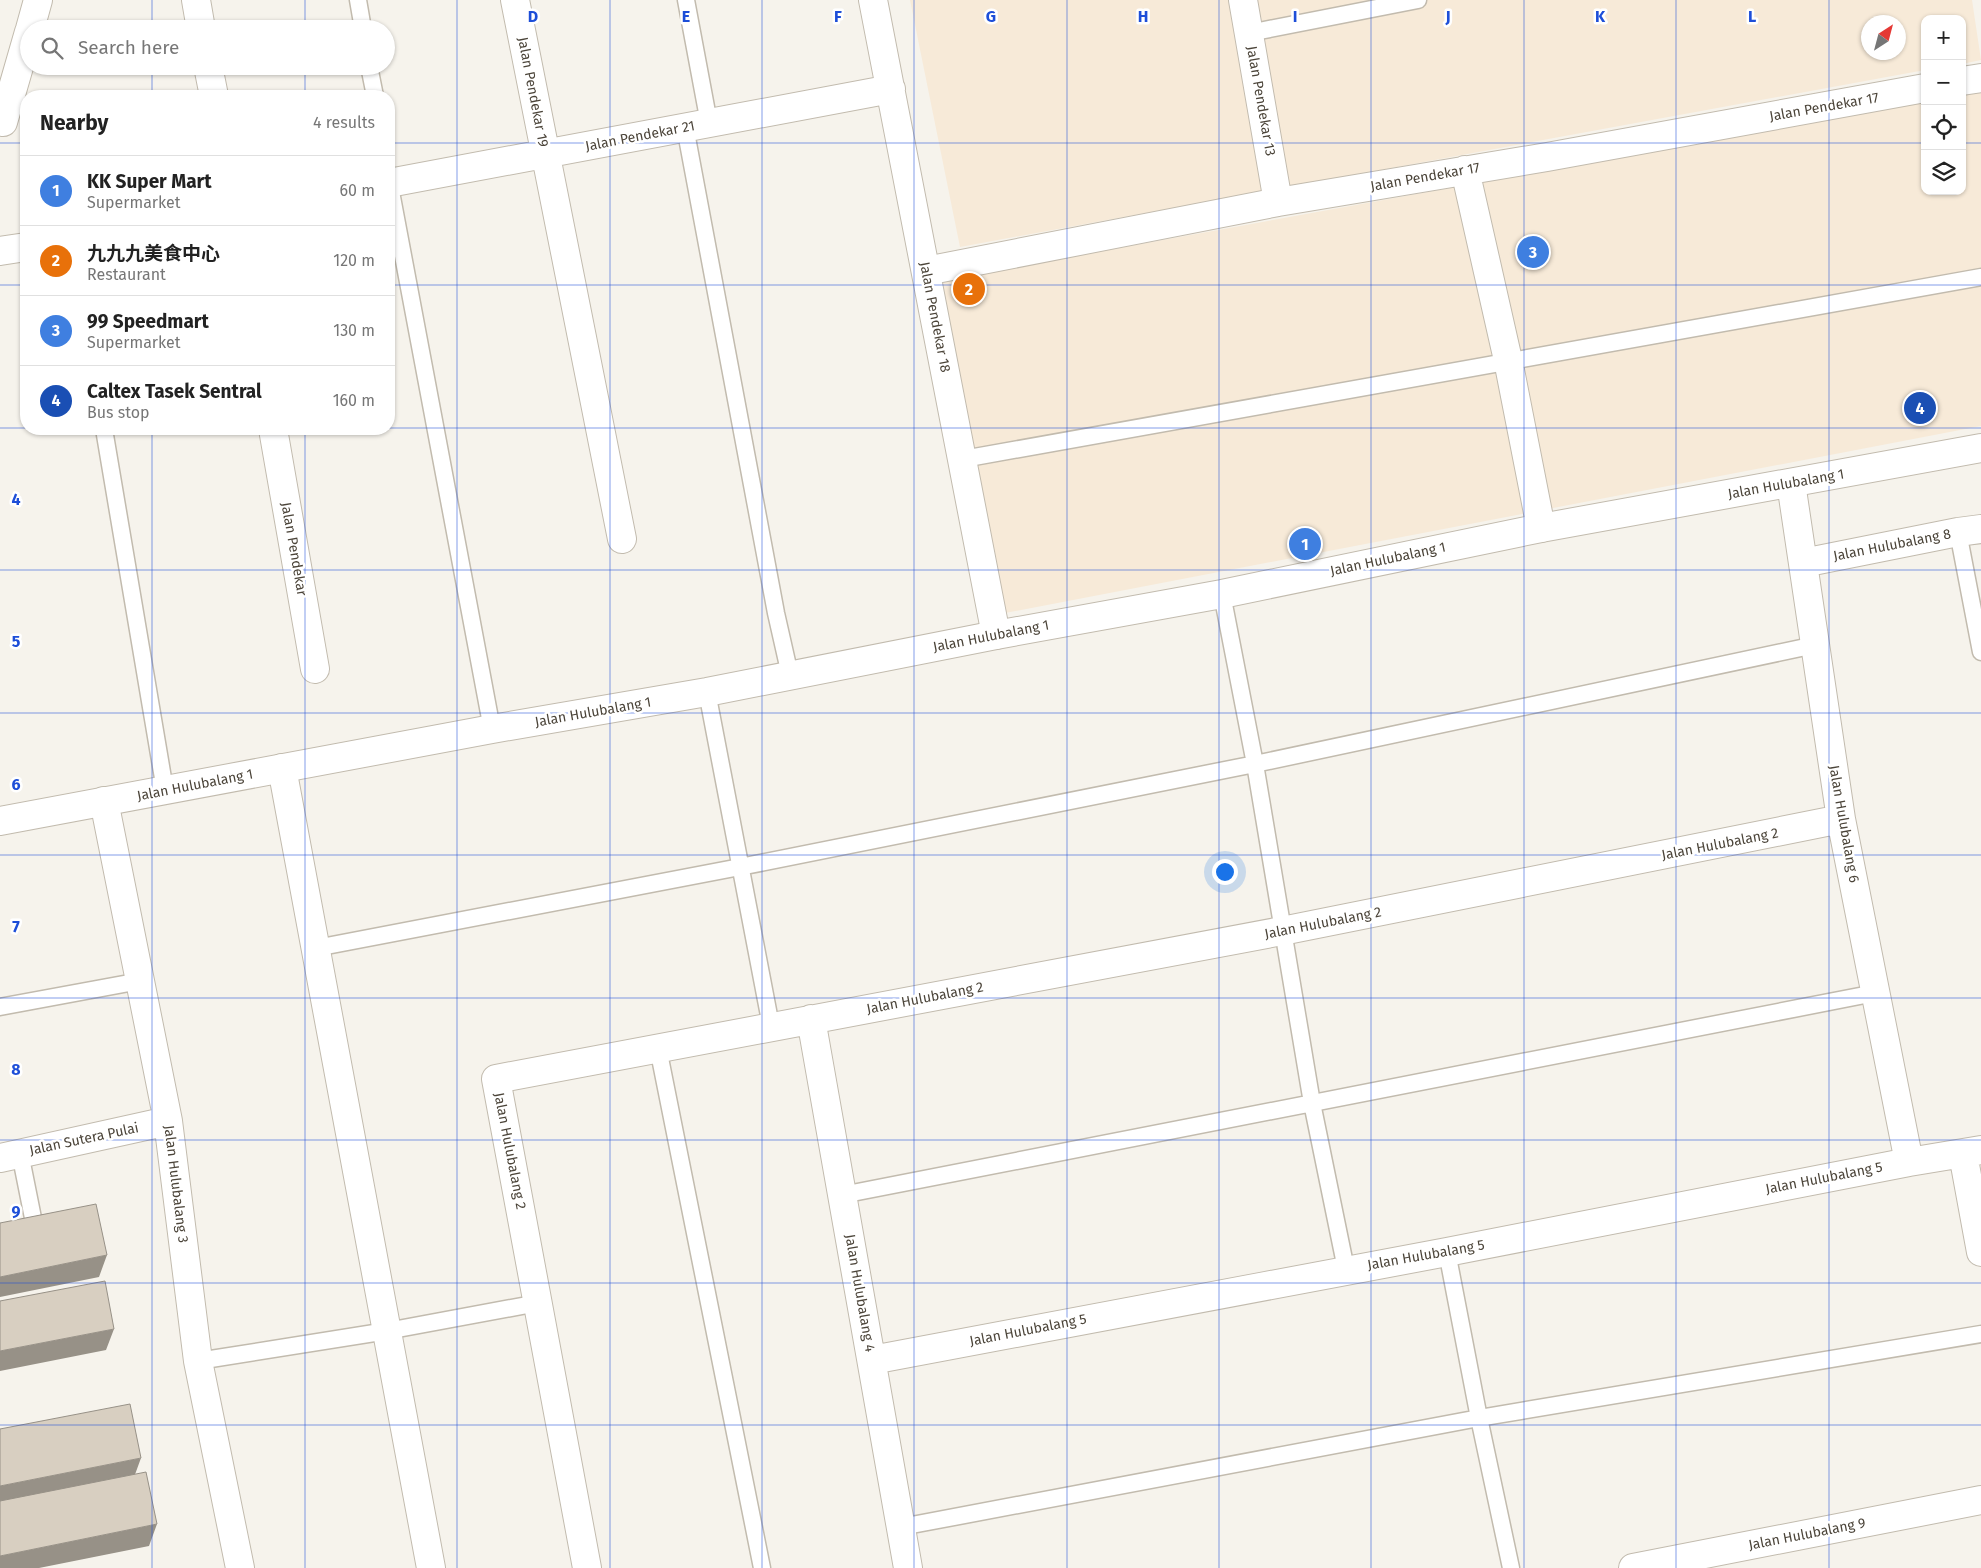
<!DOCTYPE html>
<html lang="en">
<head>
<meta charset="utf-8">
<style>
  body { margin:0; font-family:"Fira Sans","Noto Sans SC",sans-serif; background:#f6f6f6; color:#222 }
  .controls { position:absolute; right:15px; top:15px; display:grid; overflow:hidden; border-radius:10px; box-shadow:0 1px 4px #0004 }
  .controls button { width:45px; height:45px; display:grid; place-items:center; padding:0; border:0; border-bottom:1px solid #e0e0e0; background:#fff; color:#222; font:25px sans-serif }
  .compass { position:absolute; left:1861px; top:15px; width:45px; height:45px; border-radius:50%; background:#fff; box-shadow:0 1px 4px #0004; rotate:36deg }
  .you { position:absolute; left:1224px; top:871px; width:18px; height:18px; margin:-12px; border:4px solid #fff; border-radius:50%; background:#1a73e8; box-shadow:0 0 0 8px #1a73e833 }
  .badge { display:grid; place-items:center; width:32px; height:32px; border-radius:50%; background:#b45309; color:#fff; font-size:16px; font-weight:700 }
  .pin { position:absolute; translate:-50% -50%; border:2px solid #fff; box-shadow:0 1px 5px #0006 }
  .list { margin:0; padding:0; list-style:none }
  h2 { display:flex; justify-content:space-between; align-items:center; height:65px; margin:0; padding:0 20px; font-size:21px }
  h2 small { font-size:16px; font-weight:400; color:#767676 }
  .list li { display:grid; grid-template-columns:32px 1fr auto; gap:15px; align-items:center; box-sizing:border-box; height:70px; padding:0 20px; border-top:1px solid #e0e0e0 }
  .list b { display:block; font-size:19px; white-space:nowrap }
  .list p { margin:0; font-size:16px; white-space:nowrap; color:#767676 }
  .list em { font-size:16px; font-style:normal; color:#767676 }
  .icon { flex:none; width:28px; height:28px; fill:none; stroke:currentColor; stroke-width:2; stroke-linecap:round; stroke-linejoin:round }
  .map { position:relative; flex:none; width:1981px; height:1568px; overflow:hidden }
  .search { position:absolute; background:#fff; box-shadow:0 1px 4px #0004; left:20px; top:20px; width:375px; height:55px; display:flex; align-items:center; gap:12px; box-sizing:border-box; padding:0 18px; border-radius:28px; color:#767676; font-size:19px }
  .panel { position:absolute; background:#fff; box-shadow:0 1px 4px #0004; left:20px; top:90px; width:375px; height:345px; border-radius:20px }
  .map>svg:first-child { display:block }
  .commercial { fill:#f7ead8; fill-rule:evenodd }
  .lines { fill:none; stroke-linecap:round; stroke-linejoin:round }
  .service-casing { stroke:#c2bbae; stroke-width:19 }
  .minor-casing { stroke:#c2bbae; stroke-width:30 }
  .tertiary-casing { stroke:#c2bbae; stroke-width:30 }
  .service { stroke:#fff; stroke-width:16 }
  .minor { stroke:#fff; stroke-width:28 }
  .tertiary { stroke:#fff; stroke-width:28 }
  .shaded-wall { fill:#979187 }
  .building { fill:#d8cfc1; stroke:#979187 }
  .grid { fill:none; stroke:#1d4ed8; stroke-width:1; stroke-opacity:0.55 }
  .labels { text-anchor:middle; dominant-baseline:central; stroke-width:5; stroke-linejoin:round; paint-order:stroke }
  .street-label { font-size:14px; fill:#4b4439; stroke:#fff }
  .grid-label { font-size:16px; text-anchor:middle; font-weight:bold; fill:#1d4ed8; stroke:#fff; stroke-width:5; stroke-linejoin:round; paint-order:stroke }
</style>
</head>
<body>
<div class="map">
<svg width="1981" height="1568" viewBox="0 0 1981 1568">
  <rect width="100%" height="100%" fill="#f6f3ec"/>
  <!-- commercial -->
  <path class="commercial" d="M910 0H1972L1981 60 1962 64V19H1925V70L960 247ZM1868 22H1898V52H1868Z
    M1981 91V426L1005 613 942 280 1925 102V191H1962V95Z"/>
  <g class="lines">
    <defs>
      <path id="service" d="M358 0 363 29
        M686 0 709 123
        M1249 33 1418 0
        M369 66 375 96
        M685 127 776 613 790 675
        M389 181 492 729
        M104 429 165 790
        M963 459 1981 277
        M1958 532 1981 652
        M1222 594 1255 764 1312 1103 1346 1269
        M707 692 771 1026
        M316 948 740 867 1255 764 1815 645
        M0 1007 140 981
        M658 1048 762 1568
        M842 1195 1875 993
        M0 1239 24 1234 34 1223 20 1153
        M1447 1252 1479 1418 1511 1568
        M198 1361 387 1331 538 1303
        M901 1527 1479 1418 1981 1334"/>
      <path id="minor" d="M196 0 201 29
        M515 0 622 539
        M873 0 996 635
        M1243 0 1278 202
        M30 29 38 0
        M208 66 214 96
        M1962 81 1981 78
        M3 122 29 32
        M1465 170 1508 360 1541 528
        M389 183 891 89
        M0 251 26 247
        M926 271 1278 202 1547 157 1925 88
        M273 429 315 669
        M1791 483 1841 819 1909 1162
        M1803 563 1958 532 1981 529
        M282 768 431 1568
        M104 801 168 1121 198 1361 240 1568
        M811 1019 908 1568
        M1963 1154 1981 1252
        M0 1158 168 1121
        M872 1360 1447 1252 1909 1162 1981 1150
        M587 1568 496 1079 1282 931 1841 819
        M1633 1568 1981 1500"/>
      <path id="tertiary" d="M0 821 492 729 707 692 996 635 1222 594 1541 528 1981 448"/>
    </defs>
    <!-- service casing -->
    <use href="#service" class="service-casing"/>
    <!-- minor casing -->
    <use href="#minor" class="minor-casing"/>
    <!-- tertiary casing -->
    <use href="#tertiary" class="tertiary-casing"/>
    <!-- service -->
    <use href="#service" class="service"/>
    <!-- minor -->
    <use href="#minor" class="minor"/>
    <!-- tertiary -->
    <use href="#tertiary" class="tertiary"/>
  </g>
  <!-- shaded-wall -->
  <path class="shaded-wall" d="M107 1255 99 1277 0 1297V1277Z
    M114 1329 106 1350 0 1371V1351Z
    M141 1458 133 1480 0 1506V1486Z
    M157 1524 149 1546 39 1568H0V1556Z"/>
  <!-- building -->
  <path class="building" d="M96 1204 107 1255 0 1277V1223Z
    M105 1281 114 1329 0 1351V1301Z
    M130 1404 141 1458 0 1486V1429Z
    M146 1472 157 1524 0 1556V1501Z"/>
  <!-- grid -->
  <path class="grid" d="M152 0V29M305 0V29M457 0V1568M610 0V1568M762 0V1568M914 0V1568M1067 0V1568M1219 0V1568M1371 0V1568M1524 0V1568M1676 0V1568M1829 0V1568M152 66V96M305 66V96M0 143H26M389 143H1925M1962 143H1981M0 285H26M389 285H1981M0 428H26M389 428H1981M152 429V1568M305 429V1568M0 570H1981M0 713H1981M0 855H1981M0 998H1981M0 1140H1981M0 1283H1981M0 1425H1981"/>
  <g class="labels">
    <!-- street labels -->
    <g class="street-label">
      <text transform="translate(533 92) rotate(79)">Jalan Pendekar 19</text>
      <text transform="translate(1261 101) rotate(80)">Jalan Pendekar 13</text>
      <text transform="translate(1824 107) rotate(-10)">Jalan Pendekar 17</text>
      <text transform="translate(640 136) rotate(-11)">Jalan Pendekar 21</text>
      <text transform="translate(1425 177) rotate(-10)">Jalan Pendekar 17</text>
      <text transform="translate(935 317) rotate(79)">Jalan Pendekar 18</text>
      <text transform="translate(1786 484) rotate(-10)">Jalan Hulubalang 1</text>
      <text transform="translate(1892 545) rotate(-11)">Jalan Hulubalang 8</text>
      <text transform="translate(294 549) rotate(80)">Jalan Pendekar</text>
      <text transform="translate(1388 559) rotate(-12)">Jalan Hulubalang 1</text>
      <text transform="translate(991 636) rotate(-11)">Jalan Hulubalang 1</text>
      <text transform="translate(593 712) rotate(-10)">Jalan Hulubalang 1</text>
      <text transform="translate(195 785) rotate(-11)">Jalan Hulubalang 1</text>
      <text transform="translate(1844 824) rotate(80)">Jalan Hulubalang 6</text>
      <text transform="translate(1720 844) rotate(-11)">Jalan Hulubalang 2</text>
      <text transform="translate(1323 923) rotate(-11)">Jalan Hulubalang 2</text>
      <text transform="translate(925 998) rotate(-11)">Jalan Hulubalang 2</text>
      <text transform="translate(84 1139) rotate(-12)">Jalan Sutera Pulai</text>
      <text transform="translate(510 1151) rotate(79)">Jalan Hulubalang 2</text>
      <text transform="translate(1824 1178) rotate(-11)">Jalan Hulubalang 5</text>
      <text transform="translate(176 1184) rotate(83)">Jalan Hulubalang 3</text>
      <text transform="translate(1426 1255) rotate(-10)">Jalan Hulubalang 5</text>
      <text transform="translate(860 1293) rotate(80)">Jalan Hulubalang 4</text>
      <text transform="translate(1028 1330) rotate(-11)">Jalan Hulubalang 5</text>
      <text transform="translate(1807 1534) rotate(-11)">Jalan Hulubalang 9</text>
    </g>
  </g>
  <g class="grid-label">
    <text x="533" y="22">D</text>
    <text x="686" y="22">E</text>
    <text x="838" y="22">F</text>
    <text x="991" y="22">G</text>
    <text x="1143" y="22">H</text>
    <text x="1295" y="22">I</text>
    <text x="1448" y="22">J</text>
    <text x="1600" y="22">K</text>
    <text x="1752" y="22">L</text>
    <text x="16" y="505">4</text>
    <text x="16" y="647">5</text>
    <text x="16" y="790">6</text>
    <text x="16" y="932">7</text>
    <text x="16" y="1075">8</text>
    <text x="16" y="1217">9</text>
  </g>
</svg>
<div class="controls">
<button>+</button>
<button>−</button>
<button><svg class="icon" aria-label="locate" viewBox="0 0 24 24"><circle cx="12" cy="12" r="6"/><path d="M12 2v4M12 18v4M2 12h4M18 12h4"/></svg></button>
<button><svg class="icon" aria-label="layers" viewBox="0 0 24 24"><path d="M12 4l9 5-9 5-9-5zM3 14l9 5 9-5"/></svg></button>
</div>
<svg class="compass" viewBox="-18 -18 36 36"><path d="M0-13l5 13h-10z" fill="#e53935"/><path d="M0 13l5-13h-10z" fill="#767676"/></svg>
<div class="you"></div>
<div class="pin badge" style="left:1305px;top:544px;background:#3f7fe0">1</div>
<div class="pin badge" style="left:969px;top:289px;background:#e8710a">2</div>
<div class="pin badge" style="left:1533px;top:252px;background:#3f7fe0">3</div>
<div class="pin badge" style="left:1920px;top:408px;background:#1a4fb4">4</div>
<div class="search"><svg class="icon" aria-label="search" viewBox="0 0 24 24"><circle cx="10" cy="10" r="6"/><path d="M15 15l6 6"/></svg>Search here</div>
<section class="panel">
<h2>Nearby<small>4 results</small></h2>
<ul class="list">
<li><span class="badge" style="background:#3f7fe0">1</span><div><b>KK Super Mart</b><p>Supermarket</p></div><em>60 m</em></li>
<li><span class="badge" style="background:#e8710a">2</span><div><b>九九九美食中心</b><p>Restaurant</p></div><em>120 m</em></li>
<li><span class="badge" style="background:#3f7fe0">3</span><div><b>99 Speedmart</b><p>Supermarket</p></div><em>130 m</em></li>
<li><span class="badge" style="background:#1a4fb4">4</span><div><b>Caltex Tasek Sentral</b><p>Bus stop</p></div><em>160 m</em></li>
</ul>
</section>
</div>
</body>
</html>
